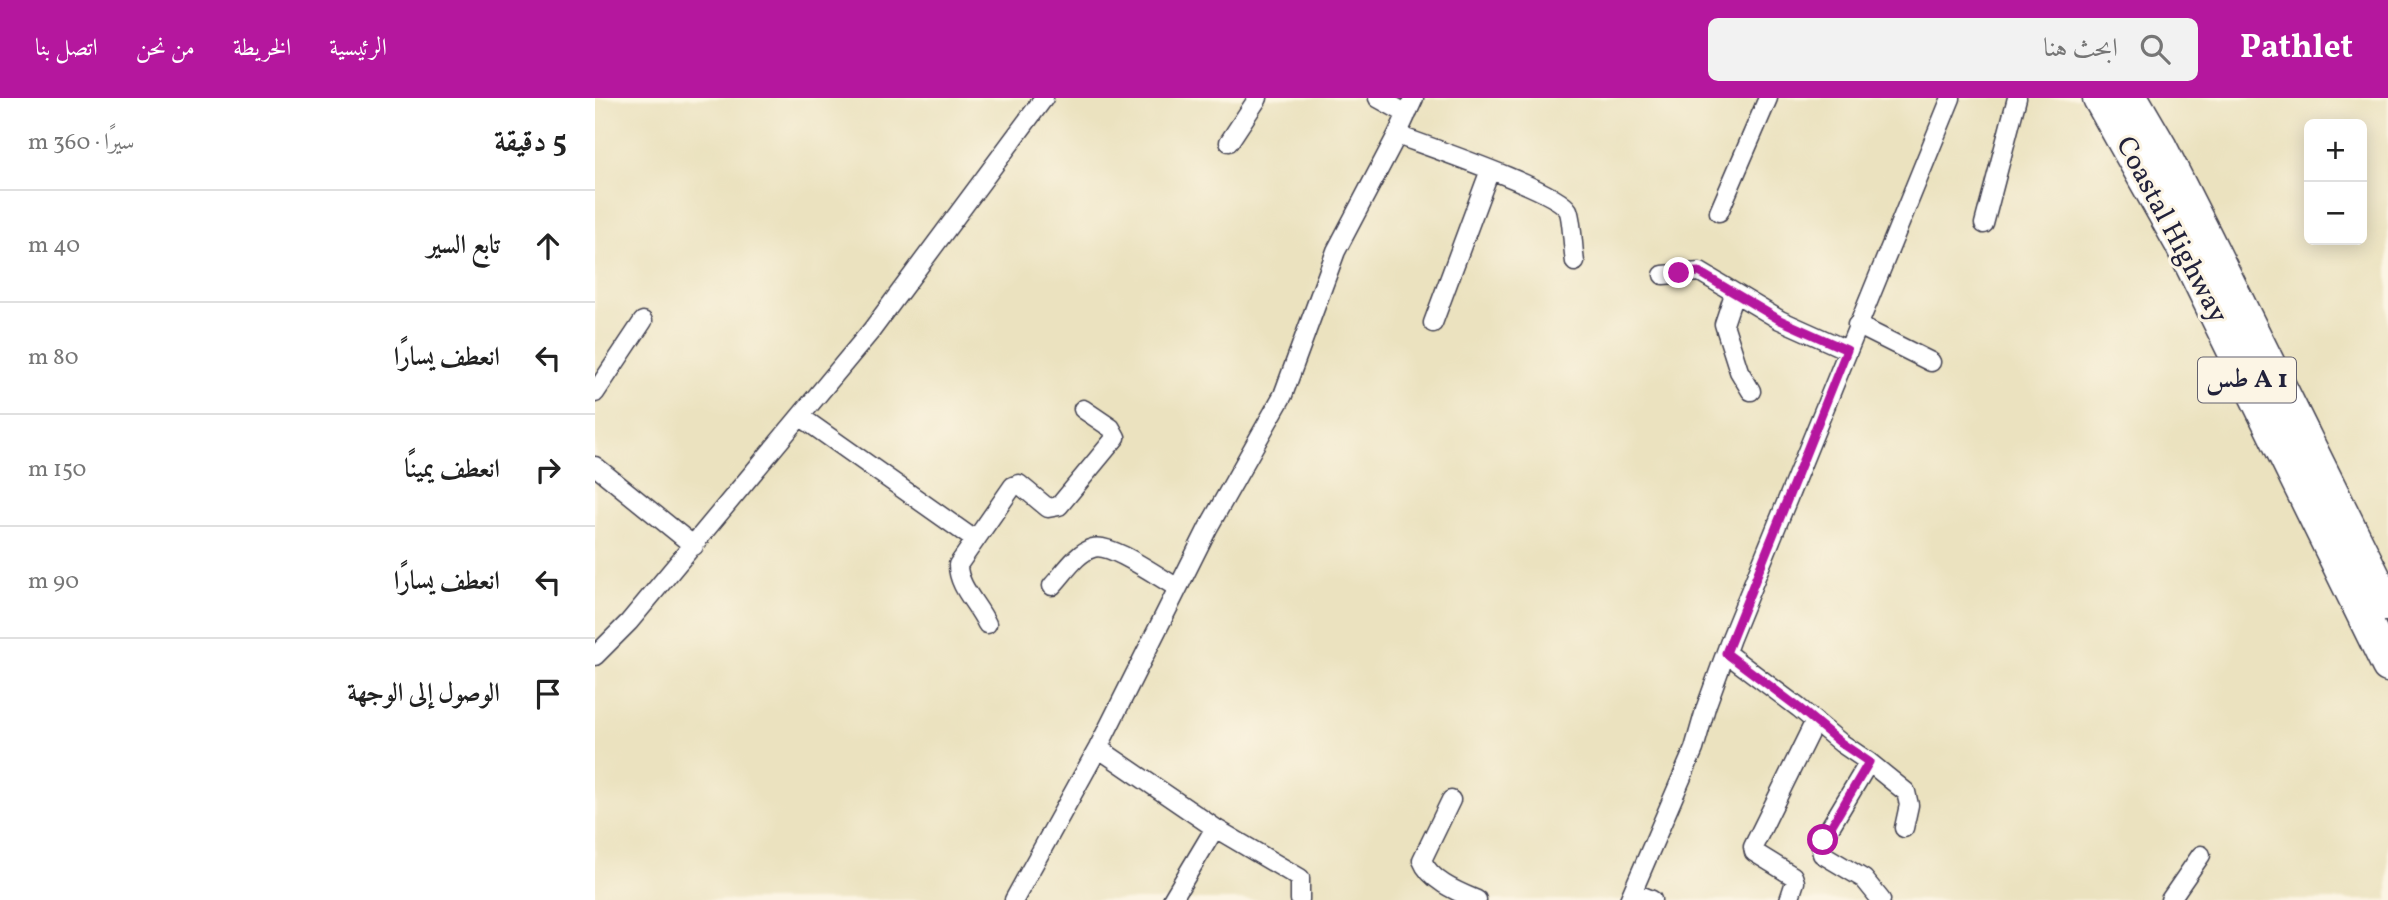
<!DOCTYPE html>
<html lang="ar">
<head>
<meta charset="utf-8">
<style>
  body { margin:0; font-family:Vollkorn,Amiri,serif; background:#f2f2f2; color:#222; direction:rtl }
  .controls { position:absolute; right:21px; top:21px; display:grid; overflow:hidden; border-radius:10px; box-shadow:0 4px 18px #0003 }
  .controls button { width:63px; height:63px; display:grid; place-items:center; padding:0; border:0; border-bottom:2px solid #e0e0e0; background:#fff; color:#222; font:35px sans-serif }
  .stop { position:absolute; width:21px; height:21px; margin:-16px; border:5px solid #b5179e; border-radius:50%; background:#fff }
  .stop.end { background:#b5179e; border-color:#fff; box-shadow:0 2px 7px #0008 }
  .list { margin:0; padding:0; list-style:none }
  h2 { display:flex; justify-content:space-between; align-items:center; height:91px; margin:0; padding:0 28px; font-size:30px }
  h2 small { font-size:23px; font-weight:400; color:#767676 }
  .list li { display:grid; grid-template-columns:46px 1fr auto; gap:21px; align-items:center; box-sizing:border-box; height:112px; padding:0 28px; border-top:2px solid #e0e0e0 }
  .list b { display:block; font-size:26px; white-space:nowrap }
  .list em { font-size:23px; font-style:normal; color:#767676 }
  .icon { flex:none; width:38px; height:38px; fill:none; stroke:currentColor; stroke-width:2; stroke-linecap:round; stroke-linejoin:round }
  .map { position:relative; flex:none; width:1793px; height:802px; overflow:hidden; direction:ltr }
  header { display:flex; align-items:center; gap:42px; box-sizing:border-box; height:98px; padding:0 35px; background:#b5179e; color:#fff }
  header strong { font-size:33px }
  nav { display:flex; gap:38px; margin-inline-start:auto; font-size:24px }
  .search { width:490px; height:63px; background:#f2f2f2; display:flex; align-items:center; gap:18px; box-sizing:border-box; padding:0 24px; border-radius:10px; color:#767676; font-size:26px }
  main { display:flex }
  aside { flex:1; background:#fff }
  .map>svg:first-child { display:block }
  .lines { fill:none; stroke-linecap:round; stroke-linejoin:round }
  .street-casing { stroke:#403f4f; stroke-width:21 }
  .highway-casing { stroke:#403f4f; stroke-width:35 }
  .street { stroke:#fff; stroke-width:18 }
  .highway { stroke:#fff; stroke-width:32 }
  .route { stroke:#b5179e; stroke-width:9 }
  .labels { text-anchor:middle; dominant-baseline:central; stroke-width:6; stroke-linejoin:round; paint-order:stroke }
  .shield { fill:#fcf5e5; stroke:#63616e; stroke-width:2 }
  .shield-label { font-size:26px; font-weight:bold; fill:#22223b }
  .street-label { font-size:28px; fill:#22223b; stroke:#fcf5e5 }
</style>
</head>
<body>
<header>
<strong>Pathlet</strong>
<div class="search"><svg class="icon" aria-label="search" viewBox="0 0 24 24"><circle cx="10" cy="10" r="6"/><path d="M15 15l6 6"/></svg>ابحث هنا</div>
<nav><a>الرئيسية</a><a>الخريطة</a><a>من نحن</a><a>اتصل بنا</a></nav>
</header>
<main>
<div class="map">
<svg width="1793" height="802" viewBox="0 0 1793 802">
  <rect width="100%" height="100%" fill="#fcf5e5"/>
  <filter id="ink" filterUnits="userSpaceOnUse"><feTurbulence type="fractalNoise" baseFrequency=".0143" numOctaves="2"/><feDisplacementMap in="SourceGraphic" scale="14" xChannelSelector="R" yChannelSelector="G"/><feConvolveMatrix kernelMatrix="1 2 1 2 8 2 1 2 1" color-interpolation-filters="sRGB"/></filter>
  <filter id="wash" filterUnits="userSpaceOnUse"><feTurbulence type="fractalNoise" baseFrequency=".00686" numOctaves="4" result="noise"/><feDisplacementMap in="SourceGraphic" scale="28" xChannelSelector="R" yChannelSelector="G"/><feGaussianBlur stdDeviation="1.57" result="paint"/><feColorMatrix in="noise" values="0 0 0 0 0 0 0 0 0 0 0 0 0 0 0 0 0 1.4 0 .05"/><feComposite in="paint" operator="in"/></filter>
  <g filter="url(#wash)">
    <rect width="100%" height="100%" fill="#ebe2bf"/>
  </g>
  <g filter="url(#ink)">
    <g class="lines">
      <defs>
        <path id="street" d="M783 0 812 16
          M802 37C831 48 962 92 973 112 977 119 978 153 980 164
          M634 44 663 0
          M1124 114 1173 0
          M1389 126 1422 0
          M1068 177 1105 174 1185 222 1252 252
          M1139 196 1129 226 1144 273 1156 293
          M838 225 895 72
          M1262 227 1336 264
          M0 295 48 223
          M206 319 380 442
          M0 368 99 448
          M457 488C468 477 482 454 498 450 516 444 566 481 583 490
          M392 526C383 506 363 489 363 467L418 388 424 386 453 410 464 408 521 339 516 330 488 311
          M1131 555 1204 610 1246 645 1274 664 1311 694 1314 707 1309 730
          M0 558 34 524 276 233 449 0
          M503 650 620 730 705 780V802
          M1274 664 1225 746 1227 756 1269 781 1286 802
          M856 702 827 762C835 783 863 794 882 802
          M1038 794 1057 802
          M419 802 503 650 613 430 688 297 741 153 802 37 819 0
          M577 802 620 730
          M1034 802 1099 651 1111 609 1136 540 1356 0
          M1194 802 1200 784 1198 778 1159 754 1158 749 1220 623
          M1575 802 1606 757"/>
        <path id="highway" d="M1504 0 1586 146 1793 568
          M1537 0 1565 48 1611 139 1793 507"/>
      </defs>
      <!-- street casing -->
      <use href="#street" class="street-casing"/>
      <!-- highway casing -->
      <use href="#highway" class="highway-casing"/>
      <!-- street -->
      <use href="#street" class="street"/>
      <!-- highway -->
      <use href="#highway" class="highway"/>
    </g>
  </g>
  <g class="lines" filter="url(#ink)">
    <!-- route -->
    <path class="route" d="M1084 175 1104 174 1185 222 1252 252 1131 555 1204 610 1246 645 1274 664 1228 742"/>
  </g>
  <g class="labels">
    <!-- shield labels -->
    <rect class="shield" x="1603" y="259.5" width="98" height="45" rx="5"/>
    <g class="shield-label">
      <text x="1652" y="282">طس A 1</text>
    </g>
    <!-- street labels -->
    <g class="street-label">
      <text transform="translate(1576 132) rotate(62)">Coastal Highway</text>
    </g>
  </g>
</svg>
<div class="controls">
<button>+</button>
<button>−</button>
</div>
<div class="stop" style="left:1228px;top:742px"></div>
<div class="stop end" style="left:1084px;top:175px"></div>
</div>
<aside>
<h2>5 دقيقة<small>سيرًا · 360 m</small></h2>
<ul class="list">
<li><svg class="icon" aria-label="ahead" viewBox="0 0 24 24"><path d="M12 20V5M6 11l6-6 6 6"/></svg><div><b>تابع السير</b></div><em>40 m</em></li>
<li><svg class="icon" aria-label="left" viewBox="0 0 24 24"><path d="M17 20v-9H6M10 6l-5 5 5 5"/></svg><div><b>انعطف يسارًا</b></div><em>80 m</em></li>
<li><svg class="icon" aria-label="right" viewBox="0 0 24 24"><path d="M7 20v-9h11M14 6l5 5-5 5"/></svg><div><b>انعطف يمينًا</b></div><em>150 m</em></li>
<li><svg class="icon" aria-label="left" viewBox="0 0 24 24"><path d="M17 20v-9H6M10 6l-5 5 5 5"/></svg><div><b>انعطف يسارًا</b></div><em>90 m</em></li>
<li><svg class="icon" aria-label="arrive" viewBox="0 0 24 24"><path d="M6 21V4h12l-3 4 3 4H6"/></svg><div><b>الوصول إلى الوجهة</b></div></li>
</ul>
</aside>
</main>
</body>
</html>
